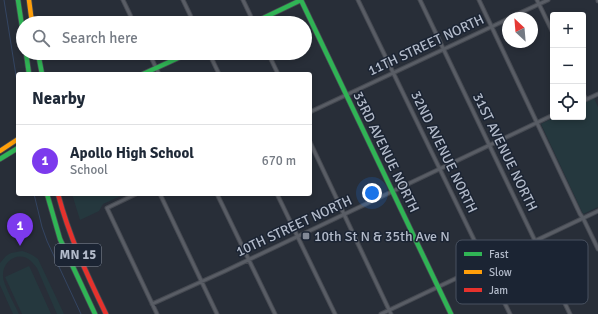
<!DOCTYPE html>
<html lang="en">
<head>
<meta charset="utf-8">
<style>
  body { margin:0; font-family:Signika,sans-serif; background:#f2f2f3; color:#1f2937 }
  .controls { position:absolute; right:12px; top:12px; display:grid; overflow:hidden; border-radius:4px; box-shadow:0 2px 6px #0003 }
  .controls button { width:36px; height:36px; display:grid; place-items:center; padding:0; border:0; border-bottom:1px solid #e0e1e3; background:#fff; color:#1f2937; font:20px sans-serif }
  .compass { position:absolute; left:502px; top:12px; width:36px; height:36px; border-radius:50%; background:#fff; box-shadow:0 2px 6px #0003; rotate:334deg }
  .you { position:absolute; left:372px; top:193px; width:14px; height:14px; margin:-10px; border:3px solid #fff; border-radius:50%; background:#1a73e8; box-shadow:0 0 0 6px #1a73e833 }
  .badge { display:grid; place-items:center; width:26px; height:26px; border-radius:50%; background:#7c3aed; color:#fff; font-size:13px; font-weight:700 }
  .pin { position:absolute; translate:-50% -33px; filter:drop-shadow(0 1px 2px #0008) }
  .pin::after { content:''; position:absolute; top:21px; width:14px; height:12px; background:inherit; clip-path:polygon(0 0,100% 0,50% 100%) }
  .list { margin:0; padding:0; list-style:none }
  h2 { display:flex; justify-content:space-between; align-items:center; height:52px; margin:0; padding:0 16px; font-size:17px }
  h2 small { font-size:13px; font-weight:400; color:#747a83 }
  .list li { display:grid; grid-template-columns:26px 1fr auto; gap:12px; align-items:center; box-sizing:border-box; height:72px; padding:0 16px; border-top:1px solid #e0e1e3 }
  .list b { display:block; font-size:15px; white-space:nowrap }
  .list p { margin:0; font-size:13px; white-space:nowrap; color:#747a83 }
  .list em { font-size:13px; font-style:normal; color:#747a83 }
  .icon { flex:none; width:22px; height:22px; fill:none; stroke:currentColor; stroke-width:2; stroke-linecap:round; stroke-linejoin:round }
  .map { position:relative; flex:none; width:598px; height:314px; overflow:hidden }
  .search { position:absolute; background:#fff; box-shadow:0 2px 6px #0003; left:16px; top:16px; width:296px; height:44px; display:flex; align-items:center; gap:10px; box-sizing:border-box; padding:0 14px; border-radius:22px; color:#747a83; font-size:15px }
  .panel { position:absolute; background:#fff; box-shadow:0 2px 6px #0003; left:16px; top:72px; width:296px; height:124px; border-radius:4px }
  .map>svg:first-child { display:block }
  .green { fill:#25383e }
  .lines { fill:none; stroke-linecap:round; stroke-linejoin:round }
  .stream { stroke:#344562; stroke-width:1 }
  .street-casing { stroke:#454951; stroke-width:5 }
  .fast-casing { stroke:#454951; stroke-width:6 }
  .slow-casing { stroke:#454951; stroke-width:6 }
  .jam-casing { stroke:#454951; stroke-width:6 }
  .street { stroke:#595d65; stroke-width:3 }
  .fast { stroke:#30b455; stroke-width:4.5 }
  .slow { stroke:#ff9f0a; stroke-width:4.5 }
  .jam { stroke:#e5322d; stroke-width:4.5 }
  .poi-dot { fill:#828996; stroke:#1b2433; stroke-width:1.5 }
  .labels { text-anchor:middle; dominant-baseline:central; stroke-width:3; stroke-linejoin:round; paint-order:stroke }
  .shield { fill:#1b2433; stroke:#858d9c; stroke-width:1 }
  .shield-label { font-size:13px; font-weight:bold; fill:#b2bac9 }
  .street-label { font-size:14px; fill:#b2bac9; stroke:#1b2433 }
  .poi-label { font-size:14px; fill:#b2bac9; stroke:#1b2433; text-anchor:start }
  .key { fill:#1b2433; stroke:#485160; stroke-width:1 }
  .key-label { font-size:11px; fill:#b2bac9 }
</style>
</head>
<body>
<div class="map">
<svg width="598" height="314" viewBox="0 0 598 314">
  <rect width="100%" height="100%" fill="#282e38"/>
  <!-- green -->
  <path class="green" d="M594 98 598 107V207L583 214 541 124 555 117H583V103Z
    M72 194H125L103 204 99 211 80 220Z
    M22 251C29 253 33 255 38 259L64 314H57L37 268C35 266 33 263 31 261 19 250 2 261 3 276 3 284 15 305 19 314H13L0 285V263L6 256 11 253Z
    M29 266 31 270 51 314H22L5 277Z"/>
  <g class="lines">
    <!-- stream -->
    <path class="stream" d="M4 0 18 88
      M34 194 42 227 47 241 81 314"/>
    <defs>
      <path id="street" d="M123 0 134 23
        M183 0 194 23
        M243 0 254 23
        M358 0 510 314
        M420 0 570 314
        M479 0 580 214 583 218 598 249
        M537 0 553 33
        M598 0V1
        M509 18 548 0
        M149 53 159 74
        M209 53 219 74
        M268 53 278 74
        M583 94 586 99
        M583 101 598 94
        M310 112 508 19
        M310 142 391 314
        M136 194 107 208 157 314
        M160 194 217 314
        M217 194 275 314
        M277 194 335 314
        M152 304 225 271 553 115
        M381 314 598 211"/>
      <path id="fast" d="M18 0 23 33
        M301 0 451 314
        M253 23 301 0
        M26 53 29 74
        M38 53 42 74
        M143 74 189 53
        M0 159 18 148
        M47 194 60 239 95 314"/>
      <path id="slow" d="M29 0 32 23
        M0 151 18 139"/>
      <path id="jam" d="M58 194C69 236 87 275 106 314"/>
    </defs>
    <!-- street casing -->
    <use href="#street" class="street-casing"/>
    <!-- fast casing -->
    <use href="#fast" class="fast-casing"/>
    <!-- slow casing -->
    <use href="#slow" class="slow-casing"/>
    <!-- jam casing -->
    <use href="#jam" class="jam-casing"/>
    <!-- street -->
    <use href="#street" class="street"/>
    <!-- fast -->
    <use href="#fast" class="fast"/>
    <!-- slow -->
    <use href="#slow" class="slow"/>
    <!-- jam -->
    <use href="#jam" class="jam"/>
  </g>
  <!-- markers -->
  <rect class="poi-dot" x="302" y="232" width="8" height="8" rx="2"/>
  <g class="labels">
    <!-- shield labels -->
    <rect class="shield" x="55" y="244" width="46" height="22" rx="3"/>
    <g class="shield-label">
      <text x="78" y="255">MN 15</text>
    </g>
    <!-- street labels -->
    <g class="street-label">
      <text transform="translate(426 45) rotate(-25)">11TH STREET NORTH</text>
      <text transform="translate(386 152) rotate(64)">33RD AVENUE NORTH</text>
      <text transform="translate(444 152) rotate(64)">32ND AVENUE NORTH</text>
      <text transform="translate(505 152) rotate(64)">31ST AVENUE NORTH</text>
      <text transform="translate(294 226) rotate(-25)">10TH STREET NORTH</text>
    </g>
    <!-- poi labels -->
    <g class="poi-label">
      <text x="314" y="236">10th St N &amp; 35th Ave N</text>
    </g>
  </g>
  <!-- legend -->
  <rect x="456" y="240" width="132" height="64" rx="6" class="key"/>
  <rect x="464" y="252" width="18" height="4" fill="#30b455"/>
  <rect x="464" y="270" width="18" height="4" fill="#ff9f0a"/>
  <rect x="464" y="288" width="18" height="4" fill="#e5322d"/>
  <g class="key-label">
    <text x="489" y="258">Fast</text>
    <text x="489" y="276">Slow</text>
    <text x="489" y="294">Jam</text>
  </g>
</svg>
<div class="controls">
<button>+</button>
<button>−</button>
<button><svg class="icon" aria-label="locate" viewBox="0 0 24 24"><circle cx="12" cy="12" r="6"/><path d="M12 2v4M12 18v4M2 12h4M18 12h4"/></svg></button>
</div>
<svg class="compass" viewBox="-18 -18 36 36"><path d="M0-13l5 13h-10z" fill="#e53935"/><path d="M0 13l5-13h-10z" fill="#747a83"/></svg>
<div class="you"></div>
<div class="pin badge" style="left:20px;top:246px">1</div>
<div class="search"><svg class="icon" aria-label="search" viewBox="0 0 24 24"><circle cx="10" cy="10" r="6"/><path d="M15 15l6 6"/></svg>Search here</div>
<section class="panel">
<h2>Nearby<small></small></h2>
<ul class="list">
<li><span class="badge">1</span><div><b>Apollo High School</b><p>School</p></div><em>670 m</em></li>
</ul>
</section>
</div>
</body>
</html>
